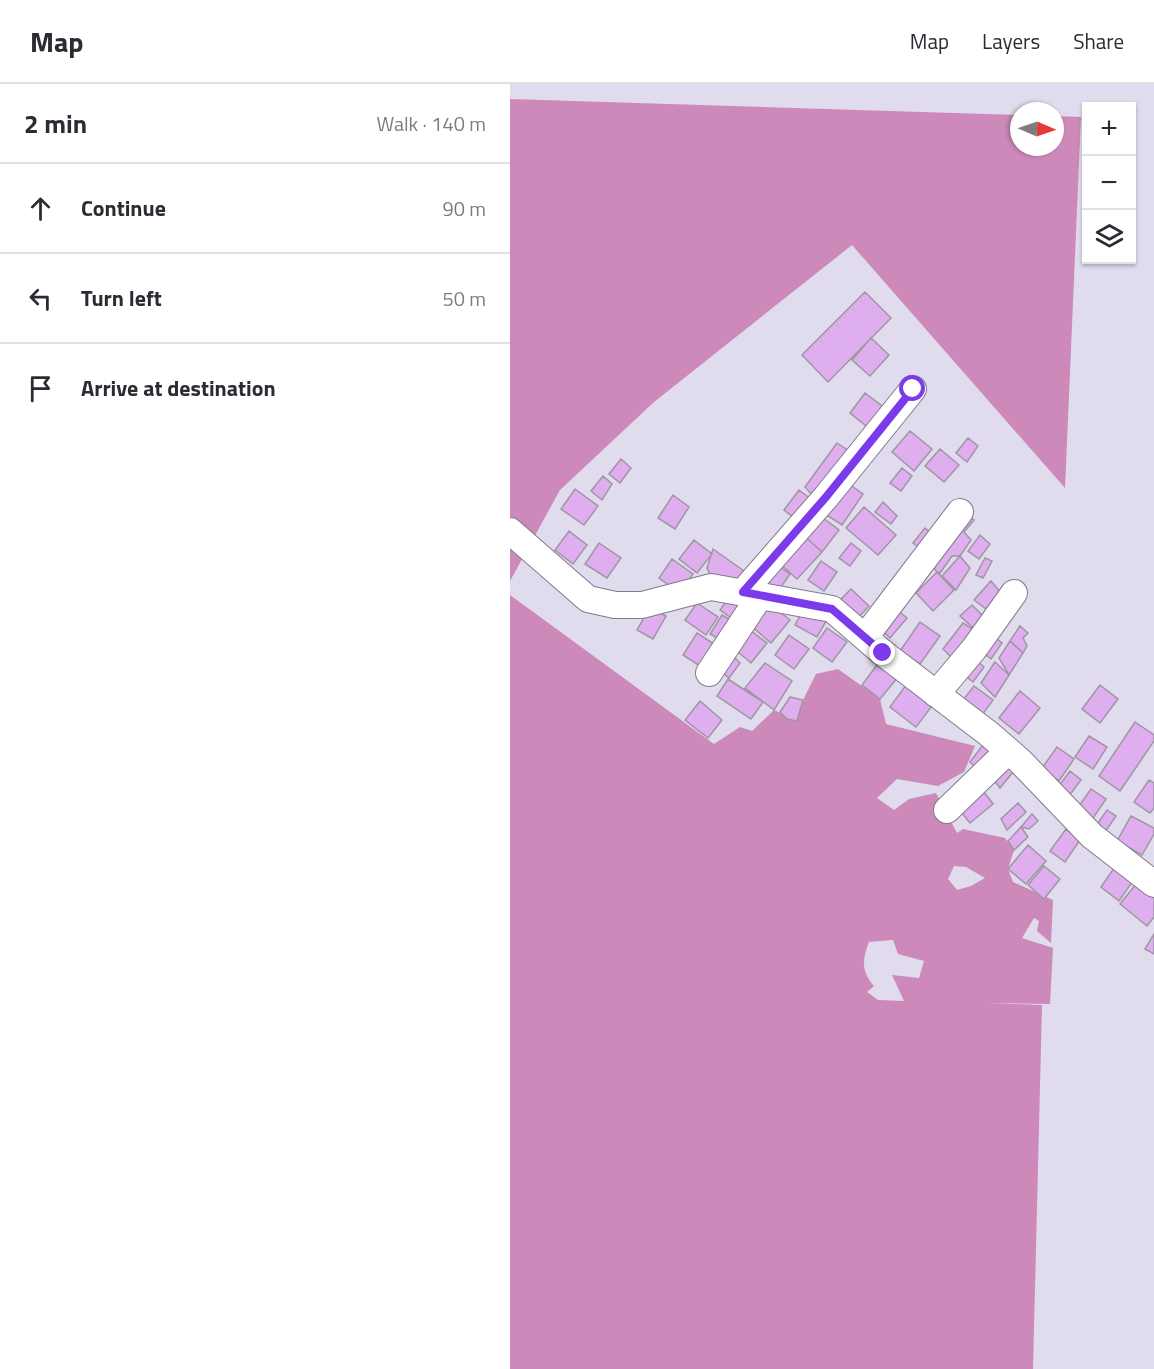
<!DOCTYPE html>
<html lang="en">
<head>
<meta charset="utf-8">
<style>
  body { margin:0; font-family:"Titillium Web",sans-serif; background:#f7f7f7; color:#2b2b33 }
  .controls { position:absolute; right:18px; top:18px; display:grid; overflow:hidden; border-radius:0px; box-shadow:0 2px 4px #0004 }
  .controls button { width:54px; height:54px; display:grid; place-items:center; padding:0; border:0; border-bottom:2px solid #e1e1e2; background:#fff; color:#2b2b33; font:30px sans-serif }
  .compass { position:absolute; left:500px; top:18px; width:54px; height:54px; border-radius:50%; background:#fff; box-shadow:0 2px 4px #0004; rotate:92deg }
  .stop { position:absolute; width:18px; height:18px; margin:-14px; border:4px solid #7c3aed; border-radius:50%; background:#fff }
  .stop.end { background:#7c3aed; border-color:#fff; box-shadow:0 2px 6px #0008 }
  .list { margin:0; padding:0; list-style:none }
  h2 { display:flex; justify-content:space-between; align-items:center; height:78px; margin:0; padding:0 24px; font-size:26px }
  h2 small { font-size:20px; font-weight:400; color:#7c7c81 }
  .list li { display:grid; grid-template-columns:39px 1fr auto; gap:18px; align-items:center; box-sizing:border-box; height:90px; padding:0 24px; border-top:2px solid #e1e1e2 }
  .list b { display:block; font-size:22px; white-space:nowrap }
  .list em { font-size:20px; font-style:normal; color:#7c7c81 }
  .icon { flex:none; width:33px; height:33px; fill:none; stroke:currentColor; stroke-width:2; stroke-linecap:round; stroke-linejoin:round }
  .map { position:relative; flex:none; width:644px; height:1285px; overflow:hidden }
  header { display:flex; align-items:center; gap:36px; box-sizing:border-box; height:84px; padding:0 30px; background:#fff; border-bottom:2px solid #e1e1e2 }
  header strong { font-size:28px }
  nav { display:flex; gap:33px; margin-inline-start:auto; font-size:21px }
  main { display:flex }
  aside { flex:1; background:#fff }
  .map>svg:first-child { display:block }
  .forest { fill:#cc89b9; fill-rule:evenodd }
  .building { fill:#dfaeef; stroke:#9f95a3; stroke-width:1.5 }
  .lines { fill:none; stroke-linecap:round; stroke-linejoin:round }
  .minor-casing { stroke:#807b8b; stroke-width:28 }
  .minor { stroke:#fff; stroke-width:26 }
  .route { stroke:#7c3aed; stroke-width:8 }
</style>
</head>
<body>
<header>
<strong>Map</strong>
<nav><a>Map</a><a>Layers</a><a>Share</a></nav>
</header>
<main>
<aside>
<h2>2 min<small>Walk · 140 m</small></h2>
<ul class="list">
<li><svg class="icon" aria-label="ahead" viewBox="0 0 24 24"><path d="M12 20V5M6 11l6-6 6 6"/></svg><div><b>Continue</b></div><em>90 m</em></li>
<li><svg class="icon" aria-label="left" viewBox="0 0 24 24"><path d="M17 20v-9H6M10 6l-5 5 5 5"/></svg><div><b>Turn left</b></div><em>50 m</em></li>
<li><svg class="icon" aria-label="arrive" viewBox="0 0 24 24"><path d="M6 21V4h12l-3 4 3 4H6"/></svg><div><b>Arrive at destination</b></div></li>
</ul>
</aside>
<div class="map">
<svg width="644" height="1285" viewBox="0 0 644 1285">
  <rect width="100%" height="100%" fill="#e0dbed"/>
  <!-- forest -->
  <path class="forest" d="M0 15 509 31V63H545V32L571 33 555 404 342 161 144 318 50 406 0 497Z
    M0 511 204 660 230 643 242 647 264 626 287 637 293 616 306 590 328 585 370 615 376 640 465 662 454 688 428 702 387 695 367 714 384 726 399 715 426 709 447 749 453 745 495 754 504 766 498 785 503 798 543 816 541 859 527 847 529 837 524 834 512 854 543 864 540 920 477 919 532 921 523 1285H0ZM444 782 456 783 475 794 461 802 447 806 438 795ZM383 856 388 870 414 877 409 894 382 891 394 917 368 916 357 908 364 902C351 887 352 876 359 858Z"/>
  <!-- building -->
  <path class="building" d="M355 208 381 234 318 298 292 271Z
    M361 254 379 271 360 292 342 276Z
    M355 309 376 325 360 345 340 329Z
    M400 347 422 365 404 387 382 368Z
    M458 354 468 362 457 378 446 369Z
    M327 359 342 369 306 415 295 403Z
    M430 365 449 381 434 398 415 382Z
    M111 375 121 384 110 399 99 390Z
    M392 384 402 392 391 407 380 399Z
    M93 392 102 400 92 416 81 407Z
    M333 396 353 410 332 441 312 428Z
    M65 405 88 422 74 441 51 425Z
    M289 406 306 419 291 439 274 426Z
    M163 411 179 423 165 445 148 434Z
    M373 418 387 432 381 440 365 428Z
    M354 423 386 451 368 471 336 444Z
    M309 431 329 446 312 468 293 451Z
    M454 431 464 436 454 448 461 456 450 472H442L430 489 427 488 419 479Z
    M415 444 424 452 414 468 403 459Z
    M59 447 77 461 63 480 45 466Z
    M293 451 312 468 287 495 269 479Z
    M470 451 480 460 469 475 458 467Z
    M184 456 202 470 187 489 169 475Z
    M89 459 111 474 97 494 75 480Z
    M341 459 351 467 340 482 329 474Z
    M203 465 234 487 230 497 201 492 197 484Z
    M450 472 460 484 446 506 432 492Z
    M475 474 482 477 473 494 466 491Z
    M162 475 183 490 170 509 149 494Z
    M311 477 327 488 314 507 298 496Z
    M264 479 280 490 267 509 251 498Z
    M427 488 444 506 423 527 406 509Z
    M481 497 493 511 480 528 464 516Z
    M341 505 359 522 347 535 329 517Z
    M222 509 238 520 227 538 210 526Z
    M187 519 208 533 196 551 175 536Z
    M260 520 280 536 261 559 242 543Z
    M296 521 318 534 307 553 285 541Z
    M462 521 476 535 469 549 450 532Z
    M140 523 156 532 143 555 127 546Z
    M384 523 397 534 380 554 367 542Z
    M212 531 224 538 213 557 200 550Z
    M410 538 430 552 410 580 390 567Z
    M453 539 469 549 448 580 433 565Z
    M510 542 518 549 513 554 517 562 513 569 500 557Z
    M236 543 257 559 241 579 221 562Z
    M317 544 337 558 322 578 303 564Z
    M187 549 207 562 193 584 173 571Z
    M279 551 299 565 284 585 265 571Z
    M482 551 492 559 481 575 470 566Z
    M500 557 513 569 499 591 489 574Z
    M221 570 230 579 219 594 209 586Z
    M464 574 474 583 463 598 453 590Z
    M369 578 388 593 370 615 352 601Z
    M485 578 499 591 485 613 471 599Z
    M255 579 282 597 264 626 235 604Z
    M218 595 253 618 241 635 207 612Z
    M396 601 422 622 406 643 380 623Z
    M590 601 608 615 590 639 572 625Z
    M464 602 483 616 470 634 450 620Z
    M510 607 530 624 509 650 489 634Z
    M280 613 293 616 287 637 277 635 270 628Z
    M190 617 212 636 198 654 175 636Z
    M625 638 644 651V657L610 707 589 692Z
    M579 652 597 663 583 685 565 673Z
    M473 661 485 673 471 689 460 678Z
    M547 663 564 675 549 697 532 684Z
    M497 683 503 688 490 704 483 695Z
    M560 687 571 696 556 716 545 707Z
    M639 696 644 699V724L640 729 624 718Z
    M471 704 483 720 460 739 447 723Z
    M581 705 596 715 581 737 566 726Z
    M508 719 516 728 497 746 491 735Z
    M597 726 606 732 595 748 586 742Z
    M522 730 528 737 519 745 511 743Z
    M621 732 644 744V750L632 771 607 757Z
    M511 743 518 753 504 766 498 757Z
    M556 745 570 756 555 778 540 767Z
    M518 761 536 777 516 800 498 785Z
    M534 782 550 795 534 815 518 801Z
    M604 784 623 797 609 817 591 803Z
    M626 800 644 814V833L637 842 610 820Z
    M644 850V870L635 865Z"/>
  <g class="lines">
    <defs>
      <path id="minor" d="M0 447 78 515 105 521H132L201 503 322 525 373 569 479 650 510 677 582 752 644 800
        M233 508 316 413 403 305
        M355 553 450 428
        M199 589 250 512
        M426 610 464 565 504 509
        M437 726 498 667"/>
    </defs>
    <!-- minor casing -->
    <use href="#minor" class="minor-casing"/>
    <!-- minor -->
    <use href="#minor" class="minor"/>
  </g>
  <g class="lines">
    <!-- route -->
    <path class="route" d="M373 569 322 525 233 508 316 413 403 305"/>
  </g>
</svg>
<div class="controls">
<button>+</button>
<button>−</button>
<button><svg class="icon" aria-label="layers" viewBox="0 0 24 24"><path d="M12 4l9 5-9 5-9-5zM3 14l9 5 9-5"/></svg></button>
</div>
<svg class="compass" viewBox="-18 -18 36 36"><path d="M0-13l5 13h-10z" fill="#e53935"/><path d="M0 13l5-13h-10z" fill="#7c7c81"/></svg>
<div class="stop" style="left:403px;top:305px"></div>
<div class="stop end" style="left:373px;top:569px"></div>
</div>
</main>
</body>
</html>
